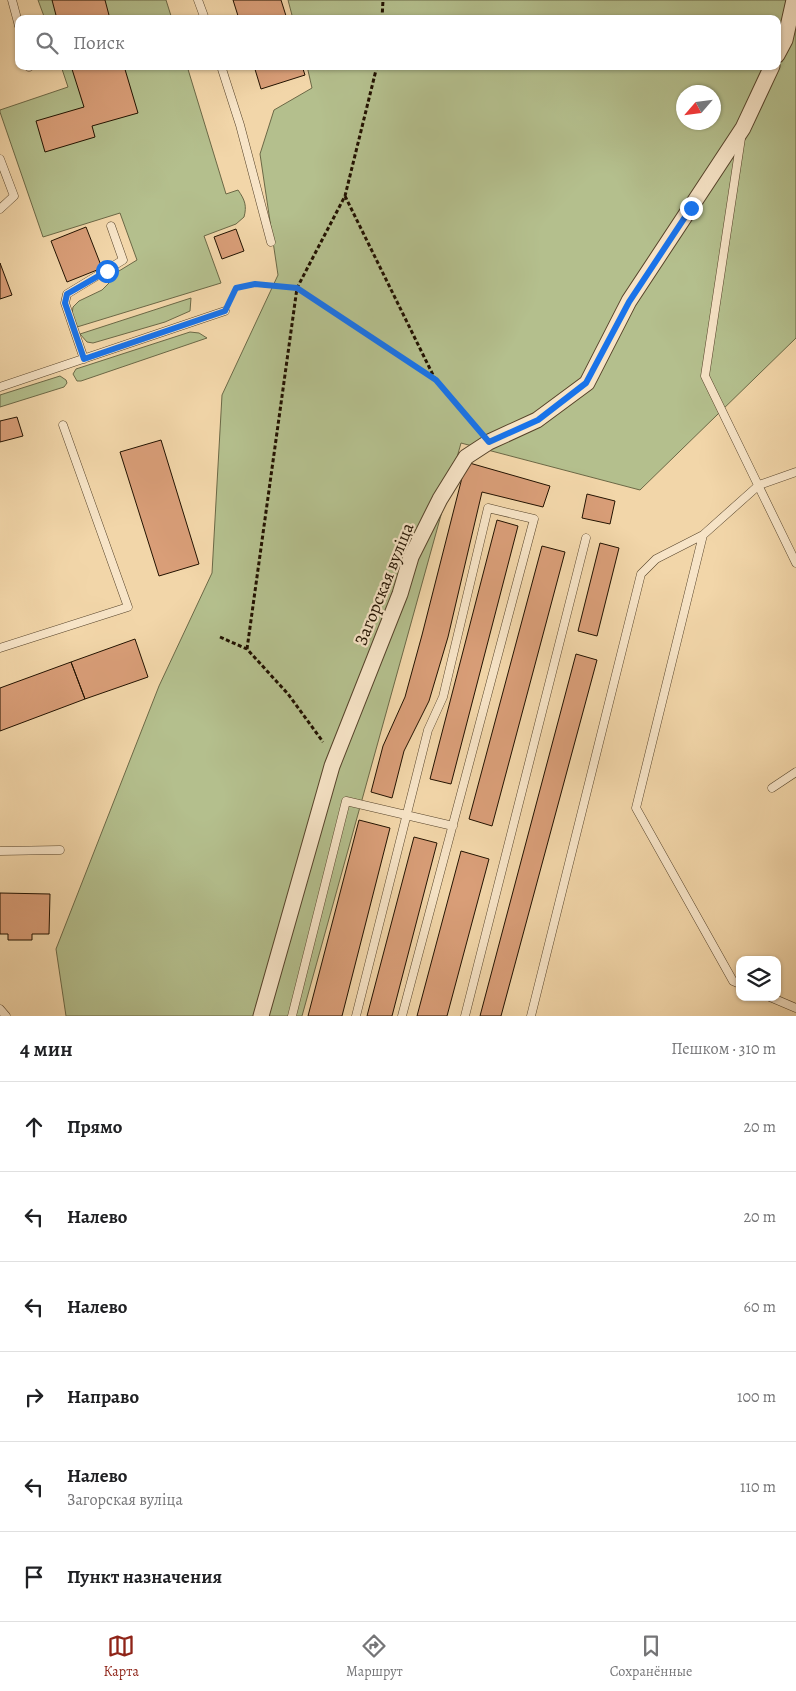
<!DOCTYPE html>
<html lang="ru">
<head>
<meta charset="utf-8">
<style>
  body { margin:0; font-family:Alegreya,serif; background:#f6f6f6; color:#202124 }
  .controls { position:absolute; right:15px; bottom:15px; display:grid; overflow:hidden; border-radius:10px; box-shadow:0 1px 4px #0004 }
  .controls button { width:45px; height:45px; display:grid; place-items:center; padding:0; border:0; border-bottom:1px solid #e0e0e0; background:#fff; color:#202124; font:25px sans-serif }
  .compass { position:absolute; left:676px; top:85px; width:45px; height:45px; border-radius:50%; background:#fff; box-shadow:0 1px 4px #0004; rotate:242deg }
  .stop { position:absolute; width:15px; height:15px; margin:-11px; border:4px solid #1a73e8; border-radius:50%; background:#fff }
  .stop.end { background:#1a73e8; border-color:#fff; box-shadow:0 1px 5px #0008 }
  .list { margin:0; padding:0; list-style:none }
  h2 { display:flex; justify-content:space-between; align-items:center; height:65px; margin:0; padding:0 20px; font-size:21px }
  h2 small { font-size:16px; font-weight:400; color:#757577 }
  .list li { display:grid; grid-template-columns:32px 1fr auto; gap:15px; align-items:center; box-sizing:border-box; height:90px; padding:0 20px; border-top:1px solid #e0e0e0 }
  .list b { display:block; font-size:19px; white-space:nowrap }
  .list p { margin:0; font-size:16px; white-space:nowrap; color:#757577 }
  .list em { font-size:16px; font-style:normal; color:#757577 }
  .icon { flex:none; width:28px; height:28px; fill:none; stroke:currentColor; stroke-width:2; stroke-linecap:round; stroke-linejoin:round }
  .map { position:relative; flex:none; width:796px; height:1016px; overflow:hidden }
  .search { position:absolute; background:#fff; box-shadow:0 1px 4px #0004; left:15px; right:15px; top:15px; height:55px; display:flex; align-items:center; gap:12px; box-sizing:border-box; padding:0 18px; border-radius:10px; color:#757577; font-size:19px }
  .sheet { height:605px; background:#fff }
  nav { display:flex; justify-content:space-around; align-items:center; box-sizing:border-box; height:70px; border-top:1px solid #e0e0e0; background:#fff; font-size:14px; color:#757577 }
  nav a { display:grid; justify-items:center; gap:2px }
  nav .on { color:#8f2418 }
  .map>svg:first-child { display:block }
  .green { fill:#b4bf8d; stroke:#6b6846; fill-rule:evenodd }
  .building { fill:#d99e78; stroke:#221200 }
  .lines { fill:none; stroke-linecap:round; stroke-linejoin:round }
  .service-casing { stroke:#56432a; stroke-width:9 }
  .minor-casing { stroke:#56432a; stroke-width:17 }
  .path { stroke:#221200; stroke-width:3; stroke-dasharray:4 2.5; stroke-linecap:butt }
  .service { stroke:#f7e4c7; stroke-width:8 }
  .minor { stroke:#f7e4c7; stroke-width:15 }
  .route { stroke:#1a73e8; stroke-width:6 }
  .labels { text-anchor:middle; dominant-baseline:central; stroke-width:4.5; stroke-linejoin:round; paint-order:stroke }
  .street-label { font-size:18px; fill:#221200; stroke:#f7e4c7 }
</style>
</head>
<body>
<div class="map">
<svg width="796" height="1016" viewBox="0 0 796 1016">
  <rect width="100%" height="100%" fill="#f2d6a9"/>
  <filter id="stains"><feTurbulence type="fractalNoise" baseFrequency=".004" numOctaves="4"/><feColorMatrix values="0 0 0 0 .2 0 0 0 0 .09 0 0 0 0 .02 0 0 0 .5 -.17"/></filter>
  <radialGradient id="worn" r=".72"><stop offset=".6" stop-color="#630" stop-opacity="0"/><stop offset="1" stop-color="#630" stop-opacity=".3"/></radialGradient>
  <!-- green -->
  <path class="green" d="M38 0H166L172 19H45Z
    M288 0H796V338L640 490 461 443 302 1016H66L56 949 159 686 212 573 222 395 278 275 260 154 274 110 312 88 307 66H777V19H293ZM684 92H714V122H684Z
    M61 66H187L226 194 238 190C245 200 247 206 244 217L236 224 204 236 221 283 77 327 72 314 73 307 79 301 102 290 109 283 114 274 137 260 120 213 43 237 0 112V110L68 87Z
    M191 298 190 311 165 322 93 343 87 342 80 334Z
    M190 332 199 333 207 338 81 381H77L73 374 76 369Z
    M60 376 66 380 67 383 64 387 0 407V395Z"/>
  <!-- building -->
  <path class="building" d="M52 0H105L110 19H57Z
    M233 0H281L287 19H239Z
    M71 66H124L138 113 92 126 95 137 45 152 36 121 84 107Z
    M254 66H302L305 75 261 89Z
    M86 227 102 268 67 282 51 241Z
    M236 229 244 251 222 259 214 237Z
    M0 263 12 295 0 299Z
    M17 417 23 436 0 442V421Z
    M161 440 199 564 159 576 120 452Z
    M466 462 550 486 543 507 482 492 448 637 429 701 404 751 392 798 371 792 383 746 405 697 422 635Z
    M587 494 615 501 610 524 582 518Z
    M497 520 518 526 451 784 430 779Z
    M600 543 619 548 597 636 578 631Z
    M542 546 565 552 492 826 469 819Z
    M135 639 148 677 85 699 71 662Z
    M576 654 597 660 501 1016H480Z
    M71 662 85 699 0 731V688Z
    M359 820 390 828 342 1016H308Z
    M414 837 437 843 392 1016H367Z
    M461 851 489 859 447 1016H417Z
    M0 893 50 894 49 934H32V940H8V934H0Z"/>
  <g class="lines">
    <defs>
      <path id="service" d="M12 0 19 26
        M198 0 205 19
        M29 66V67
        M221 66 240 125 271 242
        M741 138 705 376 796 563
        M0 159 14 196 0 209
        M84 359 65 303 67 294 123 260 111 226
        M0 387 225 311
        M0 648 128 607 63 425
        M772 788 796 772
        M0 851 60 850
        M740 984 733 981 636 808 703 535 759 485 796 472
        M770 997 796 1008
        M0 1009 6 1016
        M292 1016 346 801 453 826
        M356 1016 428 730 443 697 488 508 534 519 402 1016
        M465 1016 586 538
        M531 1016 641 574 656 559 703 535"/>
      <path id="minor" d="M777 55 785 40 794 0
        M261 1016 332 766 400 594 411 557 440 499 466 457 489 442 537 420 587 383 629 301 743 128 772 66"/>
    </defs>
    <!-- service casing -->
    <use href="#service" class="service-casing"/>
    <!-- minor casing -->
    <use href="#minor" class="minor-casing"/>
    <!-- path -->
    <path class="path" d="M382 19 383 0
      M345 196 435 379
      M231 299 236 288 255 285 297 288 436 380 479 430
      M220 637 247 649 288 694 323 742
      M247 649 297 288 345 196 377 66"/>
    <!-- service -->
    <use href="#service" class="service"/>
    <!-- minor -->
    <use href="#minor" class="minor"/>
  </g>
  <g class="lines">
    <!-- route -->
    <path class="route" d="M107 271 67 294 65 303 84 359 225 311 236 288 255 284 297 288 436 380 489 442 538 420 586 383 629 302 691 208"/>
  </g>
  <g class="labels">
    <!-- street labels -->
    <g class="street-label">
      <text transform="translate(384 584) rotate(-68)">Загорская вуліца</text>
    </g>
  </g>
  <rect width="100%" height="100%" filter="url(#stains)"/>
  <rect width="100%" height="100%" fill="url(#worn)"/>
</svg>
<div class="controls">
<button><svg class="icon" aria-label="layers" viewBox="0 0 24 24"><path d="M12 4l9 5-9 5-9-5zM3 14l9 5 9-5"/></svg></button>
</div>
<svg class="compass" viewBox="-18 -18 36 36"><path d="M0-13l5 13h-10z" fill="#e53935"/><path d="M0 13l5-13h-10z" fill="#757577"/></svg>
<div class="stop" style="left:107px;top:271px"></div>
<div class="stop end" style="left:691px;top:208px"></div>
<div class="search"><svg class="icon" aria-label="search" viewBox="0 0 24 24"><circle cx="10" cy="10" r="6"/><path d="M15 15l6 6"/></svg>Поиск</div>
</div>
<section class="sheet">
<h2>4 мин<small>Пешком · 310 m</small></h2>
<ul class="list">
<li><svg class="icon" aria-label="ahead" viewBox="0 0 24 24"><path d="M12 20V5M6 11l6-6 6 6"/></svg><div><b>Прямо</b></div><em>20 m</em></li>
<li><svg class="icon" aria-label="left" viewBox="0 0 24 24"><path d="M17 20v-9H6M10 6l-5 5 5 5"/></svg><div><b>Налево</b></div><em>20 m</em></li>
<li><svg class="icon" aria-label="left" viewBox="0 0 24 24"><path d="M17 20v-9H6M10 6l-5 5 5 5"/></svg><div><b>Налево</b></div><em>60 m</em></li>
<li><svg class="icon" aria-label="right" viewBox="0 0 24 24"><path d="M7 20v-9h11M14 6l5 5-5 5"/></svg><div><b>Направо</b></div><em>100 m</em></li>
<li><svg class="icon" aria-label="left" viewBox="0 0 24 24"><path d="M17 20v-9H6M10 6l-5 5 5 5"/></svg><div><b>Налево</b><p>Загорская вуліца</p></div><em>110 m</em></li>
<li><svg class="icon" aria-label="arrive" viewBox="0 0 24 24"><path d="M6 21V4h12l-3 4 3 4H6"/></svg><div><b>Пункт назначения</b></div></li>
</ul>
</section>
<nav>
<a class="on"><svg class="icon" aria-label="map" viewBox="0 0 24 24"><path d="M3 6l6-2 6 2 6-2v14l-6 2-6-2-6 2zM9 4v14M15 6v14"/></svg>Карта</a>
<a><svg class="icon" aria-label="directions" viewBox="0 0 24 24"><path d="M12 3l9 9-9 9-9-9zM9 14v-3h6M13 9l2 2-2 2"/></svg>Маршрут</a>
<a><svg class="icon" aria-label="saved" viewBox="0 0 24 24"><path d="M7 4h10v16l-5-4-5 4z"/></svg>Сохранённые</a>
</nav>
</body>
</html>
